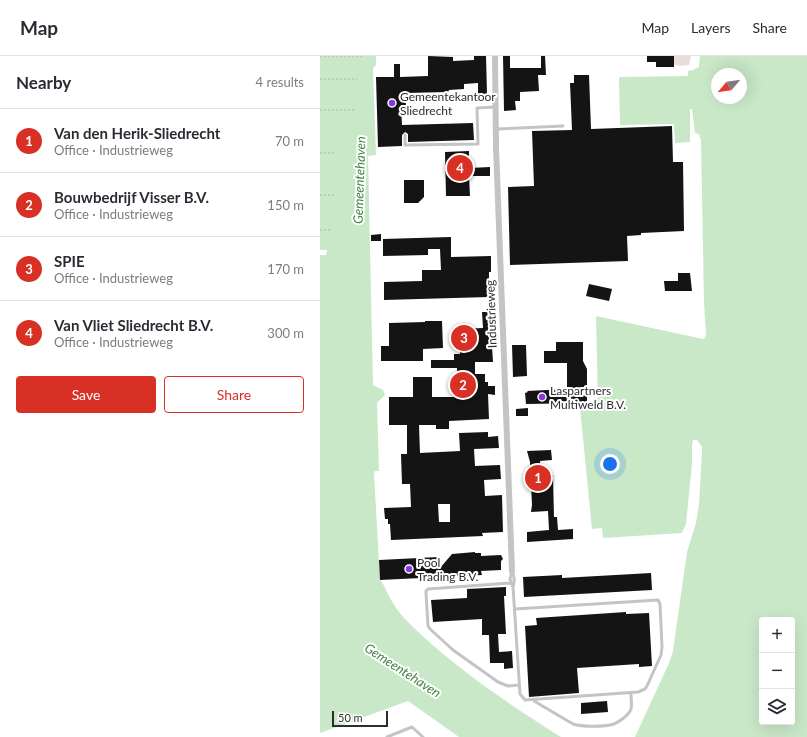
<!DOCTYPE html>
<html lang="en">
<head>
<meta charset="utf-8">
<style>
  body { margin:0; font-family:Lato,sans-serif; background:#f7f7f7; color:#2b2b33 }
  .controls { position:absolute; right:12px; bottom:12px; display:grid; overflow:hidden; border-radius:4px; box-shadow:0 4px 16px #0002 }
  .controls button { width:36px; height:36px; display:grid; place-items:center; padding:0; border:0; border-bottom:1px solid #e1e1e2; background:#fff; color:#2b2b33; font:20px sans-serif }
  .compass { position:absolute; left:391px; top:12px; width:36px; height:36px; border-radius:50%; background:#fff; box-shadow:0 4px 16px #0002; rotate:241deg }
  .scale { position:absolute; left:12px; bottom:10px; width:56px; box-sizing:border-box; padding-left:4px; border:2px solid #2d2d2d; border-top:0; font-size:11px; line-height:14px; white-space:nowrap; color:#2d2d2d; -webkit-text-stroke:3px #fff; paint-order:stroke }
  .you { position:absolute; left:290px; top:408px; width:14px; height:14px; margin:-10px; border:3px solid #fff; border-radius:50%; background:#1a73e8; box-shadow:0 0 0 6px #1a73e833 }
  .badge { display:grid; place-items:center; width:26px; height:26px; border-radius:50%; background:#d93025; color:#fff; font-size:13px; font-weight:700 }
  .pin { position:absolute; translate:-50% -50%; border:2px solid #fff; box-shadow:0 1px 4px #0006 }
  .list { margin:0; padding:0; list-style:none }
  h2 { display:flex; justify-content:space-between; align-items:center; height:52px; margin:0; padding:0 16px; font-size:17px }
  h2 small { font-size:13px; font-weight:400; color:#7c7c81 }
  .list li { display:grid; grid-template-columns:26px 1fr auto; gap:12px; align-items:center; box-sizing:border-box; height:64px; padding:0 16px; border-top:1px solid #e1e1e2 }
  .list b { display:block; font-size:15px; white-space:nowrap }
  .list p { margin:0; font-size:13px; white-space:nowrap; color:#7c7c81 }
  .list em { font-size:13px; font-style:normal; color:#7c7c81 }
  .actions { display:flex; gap:8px; padding:12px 16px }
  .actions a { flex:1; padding:9px 0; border:1px solid #d93025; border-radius:4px; text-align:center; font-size:14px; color:#d93025 }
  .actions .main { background:#d93025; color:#fff }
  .icon { flex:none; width:22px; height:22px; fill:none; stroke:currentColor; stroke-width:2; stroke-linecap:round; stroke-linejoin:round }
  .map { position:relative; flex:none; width:487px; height:681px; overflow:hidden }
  header { display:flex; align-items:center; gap:24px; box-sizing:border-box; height:56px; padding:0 20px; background:#fff; border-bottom:1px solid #e1e1e2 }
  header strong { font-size:19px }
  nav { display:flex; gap:22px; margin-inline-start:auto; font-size:14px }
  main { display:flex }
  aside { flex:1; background:#fff }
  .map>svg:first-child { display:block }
  .green { fill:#eadcdb }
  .water { fill:#c9e8c8; fill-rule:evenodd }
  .building { fill:#141414; fill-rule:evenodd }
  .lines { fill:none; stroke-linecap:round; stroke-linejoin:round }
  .path { stroke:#bdbdbd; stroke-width:1.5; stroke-dasharray:2 2; stroke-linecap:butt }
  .lane { stroke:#c4c4c4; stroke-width:3 }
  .street { stroke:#c4c4c4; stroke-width:6 }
  .poi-dot { fill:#8a3ad9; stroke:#fff; stroke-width:1.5 }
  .labels { text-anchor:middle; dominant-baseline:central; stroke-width:4; stroke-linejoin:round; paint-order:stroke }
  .poi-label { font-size:12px; fill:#2d2d2d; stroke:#fff; text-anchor:start }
  .street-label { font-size:12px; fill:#2d2d2d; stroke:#fff }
  .water-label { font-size:13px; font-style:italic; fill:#40833f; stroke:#fff }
</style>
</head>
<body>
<header>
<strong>Map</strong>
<nav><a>Map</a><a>Layers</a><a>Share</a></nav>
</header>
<main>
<aside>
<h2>Nearby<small>4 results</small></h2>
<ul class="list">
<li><span class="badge">1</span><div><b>Van den Herik-Sliedrecht</b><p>Office · Industrieweg</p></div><em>70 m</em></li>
<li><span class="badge">2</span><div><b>Bouwbedrijf Visser B.V.</b><p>Office · Industrieweg</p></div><em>150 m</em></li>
<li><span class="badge">3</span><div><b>SPIE</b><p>Office · Industrieweg</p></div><em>170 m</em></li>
<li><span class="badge">4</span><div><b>Van Vliet Sliedrecht B.V.</b><p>Office · Industrieweg</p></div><em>300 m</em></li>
</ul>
<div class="actions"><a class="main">Save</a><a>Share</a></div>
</aside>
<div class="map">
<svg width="487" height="681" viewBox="0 0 487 681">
  <rect width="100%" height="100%" fill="#fff"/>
  <!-- green -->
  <path class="green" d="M353 0H371L369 9 360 10 353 8Z"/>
  <!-- water -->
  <path class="water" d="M0 0H56V9L54 11 53 14 56 99 48 100 53 329 63 334 65 339 57 347 59 415H55L54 417 60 524C63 527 64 530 66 534 71 545 78 556 87 565 132 610 187 647 241 681H139L88 645 0 677V199H6L7 194H0Z
    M380 0H487V681H315L349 607 353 595 367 496 376 467 379 448 382 395V391L377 384H373L372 389V408L366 468 362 477 283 482 282 472 272 473 260 352 278 351 276 260 383 283H384L386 279 384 247 381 84 379 78 375 77 372 53H370V86L355 87 354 68 300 69 299 22 300 21 368 20V15L373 14 379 11ZM397 18H421V42H397ZM442 564H472V666H442Z"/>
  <!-- building -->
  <path class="building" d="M108 0 133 1V5L154 4V0H166L167 38 158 39V27L144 28V33L129 34 128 36 86 37V49H81L82 69 153 67 154 84 88 86V78L85 76 82 79V90L58 91 56 21H74V8H80V21L108 20Z
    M183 0H190V12H221V0H225L226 19H218L219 35 200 36V45H195L196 54 184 55Z
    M327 0H354V11H336V6H327Z
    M254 19H269L271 73 352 70 353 106H363L364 175 321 177V179L307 180 308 205 190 209 188 131 214 130 212 75 252 74 250 27H254Z
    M149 95V112L170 111V120H149L150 140H126L125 96Z
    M84 124H104V141L98 147H84Z
    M61 178V185H51V179Z
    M131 181V201L171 200V216H169V241L64 244V226L102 225V214H121L120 193H108V199L63 200V183Z
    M358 217H370L372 235H345L344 225H358Z
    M269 228 292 233 289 245 266 240Z
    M162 256H174L175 290H172L173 306H155V318H165V326H168V330H175V339L168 338 169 363 129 365V373H116V369H99L100 397 140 395 139 377 168 376V381L178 380 179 392 154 393 155 410 180 409 181 423 164 424 165 440 182 439 183 476 162 477 163 480 71 484 70 468H68V463H65L64 452 91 451 90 428H82L81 398H87V369H69V341H93V321H112V341H137V312H111V304H134V298H140L139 273 163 272ZM118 448H130V466H119Z
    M105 265H122L123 292 103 293V305H61V290H69V267L105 266Z
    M236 286H263V305L267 313V347L206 348 205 337 208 336 207 335 247 333V307H224V295H236Z
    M192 289H206L207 320 193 321Z
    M208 352V360H196V353Z
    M231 394 232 404 220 405 221 419H233L234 461H237L238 474 253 473V483L207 486V476L229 474 228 455 211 456 212 449 210 406 207 395Z
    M155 496V497H161V500L181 499 183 503 181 505V514L161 515 162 519 60 524 59 504 119 501 120 512 132 498Z
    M331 517 332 534 204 541 203 521 242 519V522Z
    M186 531V540H184L186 578H178L179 596 192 595 193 612 184 613V607H170L169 579H162V563L113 566 111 544 147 542V533Z
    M306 556V558L329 557 332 610 319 611V608L257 612 259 637 209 641 205 570 217 569 216 562Z
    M287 645 288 656 261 658V647Z"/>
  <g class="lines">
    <!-- path -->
    <path class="path" d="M0 0H42
      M0 23H37
      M0 54H36
      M0 97H16
      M0 139H15
      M0 174H10"/>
    <!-- lane -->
    <path class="lane" d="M177 73 243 70
      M85 79V89L158 88 157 52 175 51
      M192 515C195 521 195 525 193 531L190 523Z
      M191 527 108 533 106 535V537L108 570 110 573 133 594 178 626 188 630 199 629
      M193 531 200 638 205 644 318 636 325 633 327 630 341 599 342 591 340 548 338 544 195 553
      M214 645 253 668C261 671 285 671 294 668 299 666 309 659 311 653 312 649 311 642 311 637
      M67 681 92 671 103 681"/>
    <!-- street -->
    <path class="street" d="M175 0 176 91 192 515"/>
  </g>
  <!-- markers -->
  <g class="poi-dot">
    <circle cx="72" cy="47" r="4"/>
    <circle cx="222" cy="341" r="4"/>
    <circle cx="89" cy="513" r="4"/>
  </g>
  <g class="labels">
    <!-- poi labels -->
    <g class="poi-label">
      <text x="80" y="40">Gemeentekantoor<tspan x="80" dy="14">Sliedrecht</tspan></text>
      <text x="230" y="334">Laspartners<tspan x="230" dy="14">Multiweld B.V.</tspan></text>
      <text x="97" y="506">Pool<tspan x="97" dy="14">Trading B.V.</tspan></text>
    </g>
    <!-- street labels -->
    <g class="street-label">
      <text transform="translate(171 258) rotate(-92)">Industrieweg</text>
    </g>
    <!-- water labels -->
    <g class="water-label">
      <text transform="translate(39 124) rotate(-88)">Gemeentehaven</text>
      <text transform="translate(83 614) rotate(33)">Gemeentehaven</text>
    </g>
  </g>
</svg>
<div class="controls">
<button>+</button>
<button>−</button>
<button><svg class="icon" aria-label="layers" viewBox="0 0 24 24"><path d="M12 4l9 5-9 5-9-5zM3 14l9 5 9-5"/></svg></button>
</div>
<svg class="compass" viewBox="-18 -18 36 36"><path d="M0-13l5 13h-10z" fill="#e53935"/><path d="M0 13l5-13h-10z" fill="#7c7c81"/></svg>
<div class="scale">50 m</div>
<div class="you"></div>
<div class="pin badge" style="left:218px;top:422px">1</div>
<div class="pin badge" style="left:143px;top:329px">2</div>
<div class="pin badge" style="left:144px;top:282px">3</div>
<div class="pin badge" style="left:140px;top:112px">4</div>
</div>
</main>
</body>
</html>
